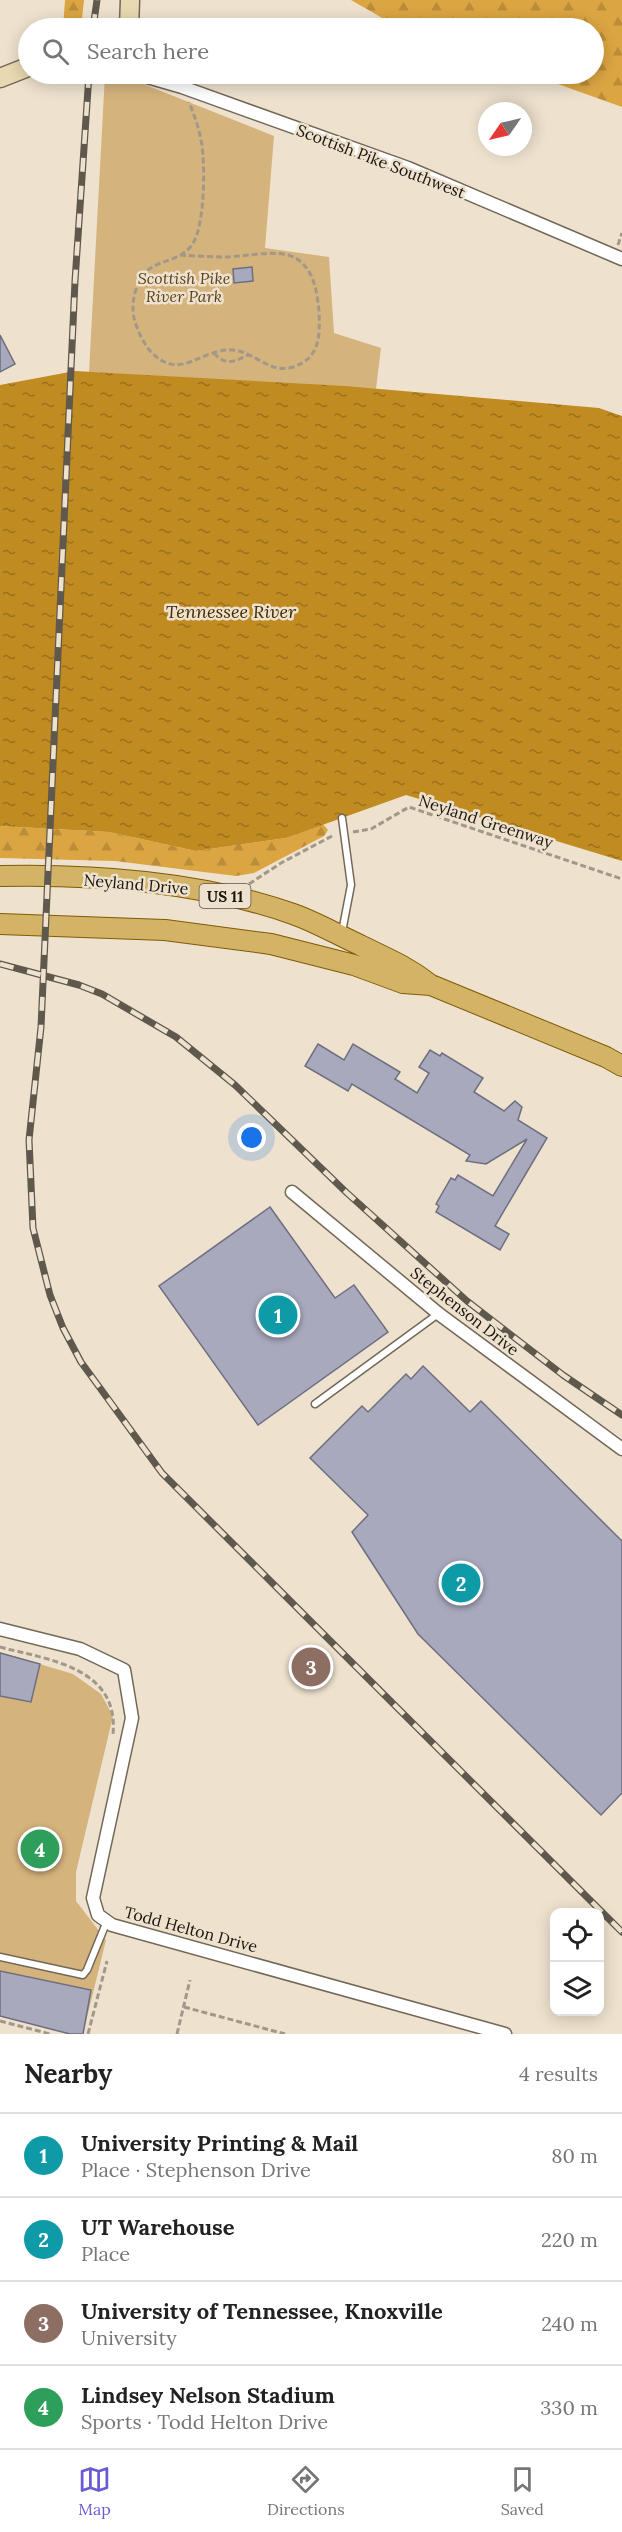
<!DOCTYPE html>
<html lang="en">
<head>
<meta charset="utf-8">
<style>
  body { margin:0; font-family:Lora,serif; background:#f2f2f2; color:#222 }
  .controls { position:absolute; right:18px; bottom:18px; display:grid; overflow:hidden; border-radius:12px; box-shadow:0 3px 15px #0003 }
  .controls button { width:54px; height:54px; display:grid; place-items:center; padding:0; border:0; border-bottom:2px solid #e0e0e0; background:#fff; color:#222; font:30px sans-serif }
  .compass { position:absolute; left:478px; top:102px; width:54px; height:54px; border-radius:50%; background:#fff; box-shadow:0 3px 15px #0003; rotate:236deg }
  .you { position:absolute; left:252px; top:1138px; width:21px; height:21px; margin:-15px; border:4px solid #fff; border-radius:50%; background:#1a73e8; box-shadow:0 0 0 9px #1a73e833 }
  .badge { display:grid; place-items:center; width:39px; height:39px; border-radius:50%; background:#6a5ad3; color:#fff; font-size:20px; font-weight:700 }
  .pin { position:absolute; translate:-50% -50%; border:3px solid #fff; box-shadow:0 2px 6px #0006 }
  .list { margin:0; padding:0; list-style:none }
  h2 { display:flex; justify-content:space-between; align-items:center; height:78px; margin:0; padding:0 24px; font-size:26px }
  h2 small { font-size:20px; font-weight:400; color:#767676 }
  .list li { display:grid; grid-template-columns:39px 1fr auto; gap:18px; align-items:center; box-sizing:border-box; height:84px; padding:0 24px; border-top:2px solid #e0e0e0 }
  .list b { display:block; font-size:22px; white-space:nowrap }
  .list p { margin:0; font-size:20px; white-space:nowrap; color:#767676 }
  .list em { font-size:20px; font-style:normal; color:#767676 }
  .icon { flex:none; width:33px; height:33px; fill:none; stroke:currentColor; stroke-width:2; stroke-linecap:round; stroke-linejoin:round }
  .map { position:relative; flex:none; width:622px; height:2034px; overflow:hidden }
  .search { position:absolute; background:#fff; box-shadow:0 3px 15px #0003; left:18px; right:18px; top:18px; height:66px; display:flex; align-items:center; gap:15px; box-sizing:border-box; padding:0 21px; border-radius:33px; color:#767676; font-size:22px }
  .sheet { height:414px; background:#fff }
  nav { display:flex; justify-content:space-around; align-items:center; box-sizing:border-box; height:84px; border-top:2px solid #e0e0e0; background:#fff; font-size:16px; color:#767676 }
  nav a { display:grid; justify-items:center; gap:3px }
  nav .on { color:#6a5ad3 }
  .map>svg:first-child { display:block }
  .green { fill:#d5b37d }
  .forest { fill:url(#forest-firs) }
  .water { fill:url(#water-ripples) }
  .building { fill:#a9a9be; stroke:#6e6e81; stroke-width:1.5 }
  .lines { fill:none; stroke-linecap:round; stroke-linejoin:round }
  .lane-casing { stroke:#736857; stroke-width:9 }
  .street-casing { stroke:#736857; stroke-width:15 }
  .secondary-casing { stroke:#736857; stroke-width:21 }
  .primary-casing { stroke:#7f5b05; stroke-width:22 }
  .path { stroke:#a19889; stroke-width:3; stroke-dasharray:6 3; stroke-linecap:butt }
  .lane { stroke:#fff; stroke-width:6 }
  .street { stroke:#fff; stroke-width:12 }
  .secondary { stroke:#e9d9b2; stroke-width:18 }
  .primary { stroke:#d3b366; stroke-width:20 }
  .rail-casing { stroke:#5f584d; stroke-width:7 }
  .rail { stroke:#eee2ce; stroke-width:4.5; stroke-dasharray:14; stroke-linecap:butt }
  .labels { text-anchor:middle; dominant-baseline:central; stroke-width:5; stroke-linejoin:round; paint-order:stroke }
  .shield { fill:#eee2ce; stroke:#5a5248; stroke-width:1.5 }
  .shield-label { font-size:15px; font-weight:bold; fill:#1a150f }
  .street-label { font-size:16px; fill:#1a150f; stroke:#eee2ce }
  .park-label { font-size:16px; font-style:italic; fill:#5b441c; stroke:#eee2ce }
  .water-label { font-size:18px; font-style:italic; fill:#432d02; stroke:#eee2ce }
</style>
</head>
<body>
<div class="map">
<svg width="622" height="2034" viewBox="0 0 622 2034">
  <defs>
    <pattern id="forest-firs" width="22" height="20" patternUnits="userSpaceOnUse" patternTransform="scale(1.5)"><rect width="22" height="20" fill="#dba542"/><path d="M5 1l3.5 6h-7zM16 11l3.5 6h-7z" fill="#bb8d39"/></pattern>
    <pattern id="water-ripples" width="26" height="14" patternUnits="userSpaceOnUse" patternTransform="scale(1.5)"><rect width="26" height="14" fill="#c08b21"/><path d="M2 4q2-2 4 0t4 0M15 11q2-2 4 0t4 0" fill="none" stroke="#9b701b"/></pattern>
  </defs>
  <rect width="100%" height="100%" fill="#eee2ce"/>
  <!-- green -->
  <path class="green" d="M105 74 128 78 274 136 265 248 329 257 334 333 381 348 376 389 89 372Z
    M0 1652 73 1674 101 1694 113 1716 76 1872V1901L106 1940 83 2034H70L0 2016Z"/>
  <!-- forest -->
  <path class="forest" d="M65 0H84L81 28H63Z
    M351 0H622V107L530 74H594V28H406L391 23Z
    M323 824 328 830 324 836 254 873 236 876 115 861 0 858V826L109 832 196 851 286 838Z"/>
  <!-- water -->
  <path class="water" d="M75 371 345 386 599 408 622 416V861L406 795 286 838 196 851 109 832 0 826V385Z"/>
  <!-- building -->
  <path class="building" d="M252 267 253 281 234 283 233 269Z
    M0 335 15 364 0 372Z
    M318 1044 344 1060 353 1044 400 1072 395 1079 417 1093 429 1073 419 1067 430 1050 440 1056 442 1053 483 1078 474 1092 504 1111 515 1101 522 1107 518 1120 547 1138 495 1226 509 1234 500 1250 436 1212 439 1206 436 1204 451 1178 455 1180 458 1175 493 1196 527 1139 486 1164 466 1161 470 1155 352 1084 348 1091 305 1066Z
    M270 1207 335 1298 354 1285 388 1332 258 1425 159 1286Z
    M423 1366 470 1412 481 1401 622 1541V1793L601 1815 418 1634 352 1532 368 1515 310 1458 362 1406 368 1412 406 1374 411 1379Z
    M0 1653 40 1664 31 1702 0 1696Z
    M0 1971 91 1990 83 2034H70L0 2016Z"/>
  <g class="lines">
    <defs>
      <path id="lane" d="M342 818 351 885 342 932
        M315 1404 438 1314
        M0 1957 83 1975 87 1970 107 1921"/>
      <path id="street" d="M137 74 182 87 408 168 622 259
        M292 1192 439 1314 622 1449
        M0 1629 80 1649 124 1670 132 1718 93 1898 98 1915 112 1925 505 2034"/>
      <path id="secondary" d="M129 28 130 0
        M0 78 28 67"/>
      <path id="primary" d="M0 876C97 874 202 882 293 914 316 922 338 935 360 945 386 958 407 966 431 985L606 1057 622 1066
        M0 924 165 930 271 944 354 965 403 983 431 985"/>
    </defs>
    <!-- lane casing -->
    <use href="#lane" class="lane-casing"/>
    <!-- street casing -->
    <use href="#street" class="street-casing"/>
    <!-- secondary casing -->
    <use href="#secondary" class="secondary-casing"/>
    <!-- primary casing -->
    <use href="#primary" class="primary-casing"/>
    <!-- path -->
    <path class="path" d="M618 245 622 233
      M180 255C195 256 211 257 226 257 247 257 284 246 301 262 315 275 317 293 319 311 320 337 320 358 293 367 286 369 277 369 271 366 259 361 246 351 233 350 201 348 182 381 153 354 144 345 137 330 134 318 132 308 133 296 137 287 147 256 175 267 192 245 205 226 205 168 202 146 200 131 195 117 189 102
      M214 353C225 366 234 362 248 355
      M353 832 371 829 409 807 622 879
      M249 884 281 863 334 835
      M0 1647C49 1660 119 1667 113 1734
      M184 2007 285 2034
      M0 2021 50 2034
      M88 2034 107 1961
      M177 2034 190 1980"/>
    <!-- lane -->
    <use href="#lane" class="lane"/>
    <!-- street -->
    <use href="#street" class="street"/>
    <!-- secondary -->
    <use href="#secondary" class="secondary"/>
    <!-- primary -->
    <use href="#primary" class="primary"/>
    <defs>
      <path id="rail" d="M93 28 97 0
        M89 74 75 281 41 1027 29 1140 33 1228 50 1295 63 1328 81 1362 162 1473 622 1932
        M0 964 79 985 102 994 176 1037 235 1085 347 1193 467 1301 563 1375 622 1415"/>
    </defs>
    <!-- rail casing -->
    <use href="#rail" class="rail-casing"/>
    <!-- rail -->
    <use href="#rail" class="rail"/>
  </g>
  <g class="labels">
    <!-- shield labels -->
    <rect class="shield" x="199.5" y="884" width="51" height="24" rx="4.5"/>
    <g class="shield-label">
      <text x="225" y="896">US 11</text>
    </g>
    <!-- street labels -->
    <g class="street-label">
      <text transform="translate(381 161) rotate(21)">Scottish Pike Southwest</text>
      <text transform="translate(486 821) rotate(18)">Neyland Greenway</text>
      <text transform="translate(136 884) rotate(5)">Neyland Drive</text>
      <text transform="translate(465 1311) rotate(38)">Stephenson Drive</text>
      <text transform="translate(191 1929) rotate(15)">Todd Helton Drive</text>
    </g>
    <!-- park labels -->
    <g class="park-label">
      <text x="184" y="278">Scottish Pike<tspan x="184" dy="18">River Park</tspan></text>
    </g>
    <!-- water labels -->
    <g class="water-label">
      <text x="231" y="611">Tennessee River</text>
    </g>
  </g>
</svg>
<div class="controls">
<button><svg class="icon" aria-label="locate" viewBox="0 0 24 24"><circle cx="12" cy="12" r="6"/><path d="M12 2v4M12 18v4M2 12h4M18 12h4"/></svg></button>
<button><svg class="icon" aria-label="layers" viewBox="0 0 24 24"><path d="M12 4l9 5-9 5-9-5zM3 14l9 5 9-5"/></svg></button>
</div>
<svg class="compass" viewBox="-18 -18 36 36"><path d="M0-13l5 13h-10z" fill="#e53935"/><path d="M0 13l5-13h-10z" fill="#767676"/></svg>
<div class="you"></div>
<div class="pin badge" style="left:278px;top:1315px;background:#0f9aa8">1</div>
<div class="pin badge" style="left:461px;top:1583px;background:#0f9aa8">2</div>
<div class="pin badge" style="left:311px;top:1667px;background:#8d6e63">3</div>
<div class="pin badge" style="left:40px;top:1849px;background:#2e9e5b">4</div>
<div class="search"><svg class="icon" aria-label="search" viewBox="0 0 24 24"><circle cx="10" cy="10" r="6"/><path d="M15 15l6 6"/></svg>Search here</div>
</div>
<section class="sheet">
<h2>Nearby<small>4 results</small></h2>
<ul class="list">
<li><span class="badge" style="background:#0f9aa8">1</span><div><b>University Printing &amp; Mail</b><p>Place · Stephenson Drive</p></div><em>80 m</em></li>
<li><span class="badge" style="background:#0f9aa8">2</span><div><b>UT Warehouse</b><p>Place</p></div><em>220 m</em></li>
<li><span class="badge" style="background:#8d6e63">3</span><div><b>University of Tennessee, Knoxville</b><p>University</p></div><em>240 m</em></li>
<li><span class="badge" style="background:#2e9e5b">4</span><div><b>Lindsey Nelson Stadium</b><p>Sports · Todd Helton Drive</p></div><em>330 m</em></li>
</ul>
</section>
<nav>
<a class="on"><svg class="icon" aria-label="map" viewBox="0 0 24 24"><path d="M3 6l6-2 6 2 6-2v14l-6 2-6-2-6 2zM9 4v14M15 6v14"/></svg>Map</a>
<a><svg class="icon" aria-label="directions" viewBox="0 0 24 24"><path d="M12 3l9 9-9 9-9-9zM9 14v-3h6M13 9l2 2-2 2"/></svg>Directions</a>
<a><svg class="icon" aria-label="saved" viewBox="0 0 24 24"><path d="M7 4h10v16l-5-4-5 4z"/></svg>Saved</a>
</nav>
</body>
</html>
